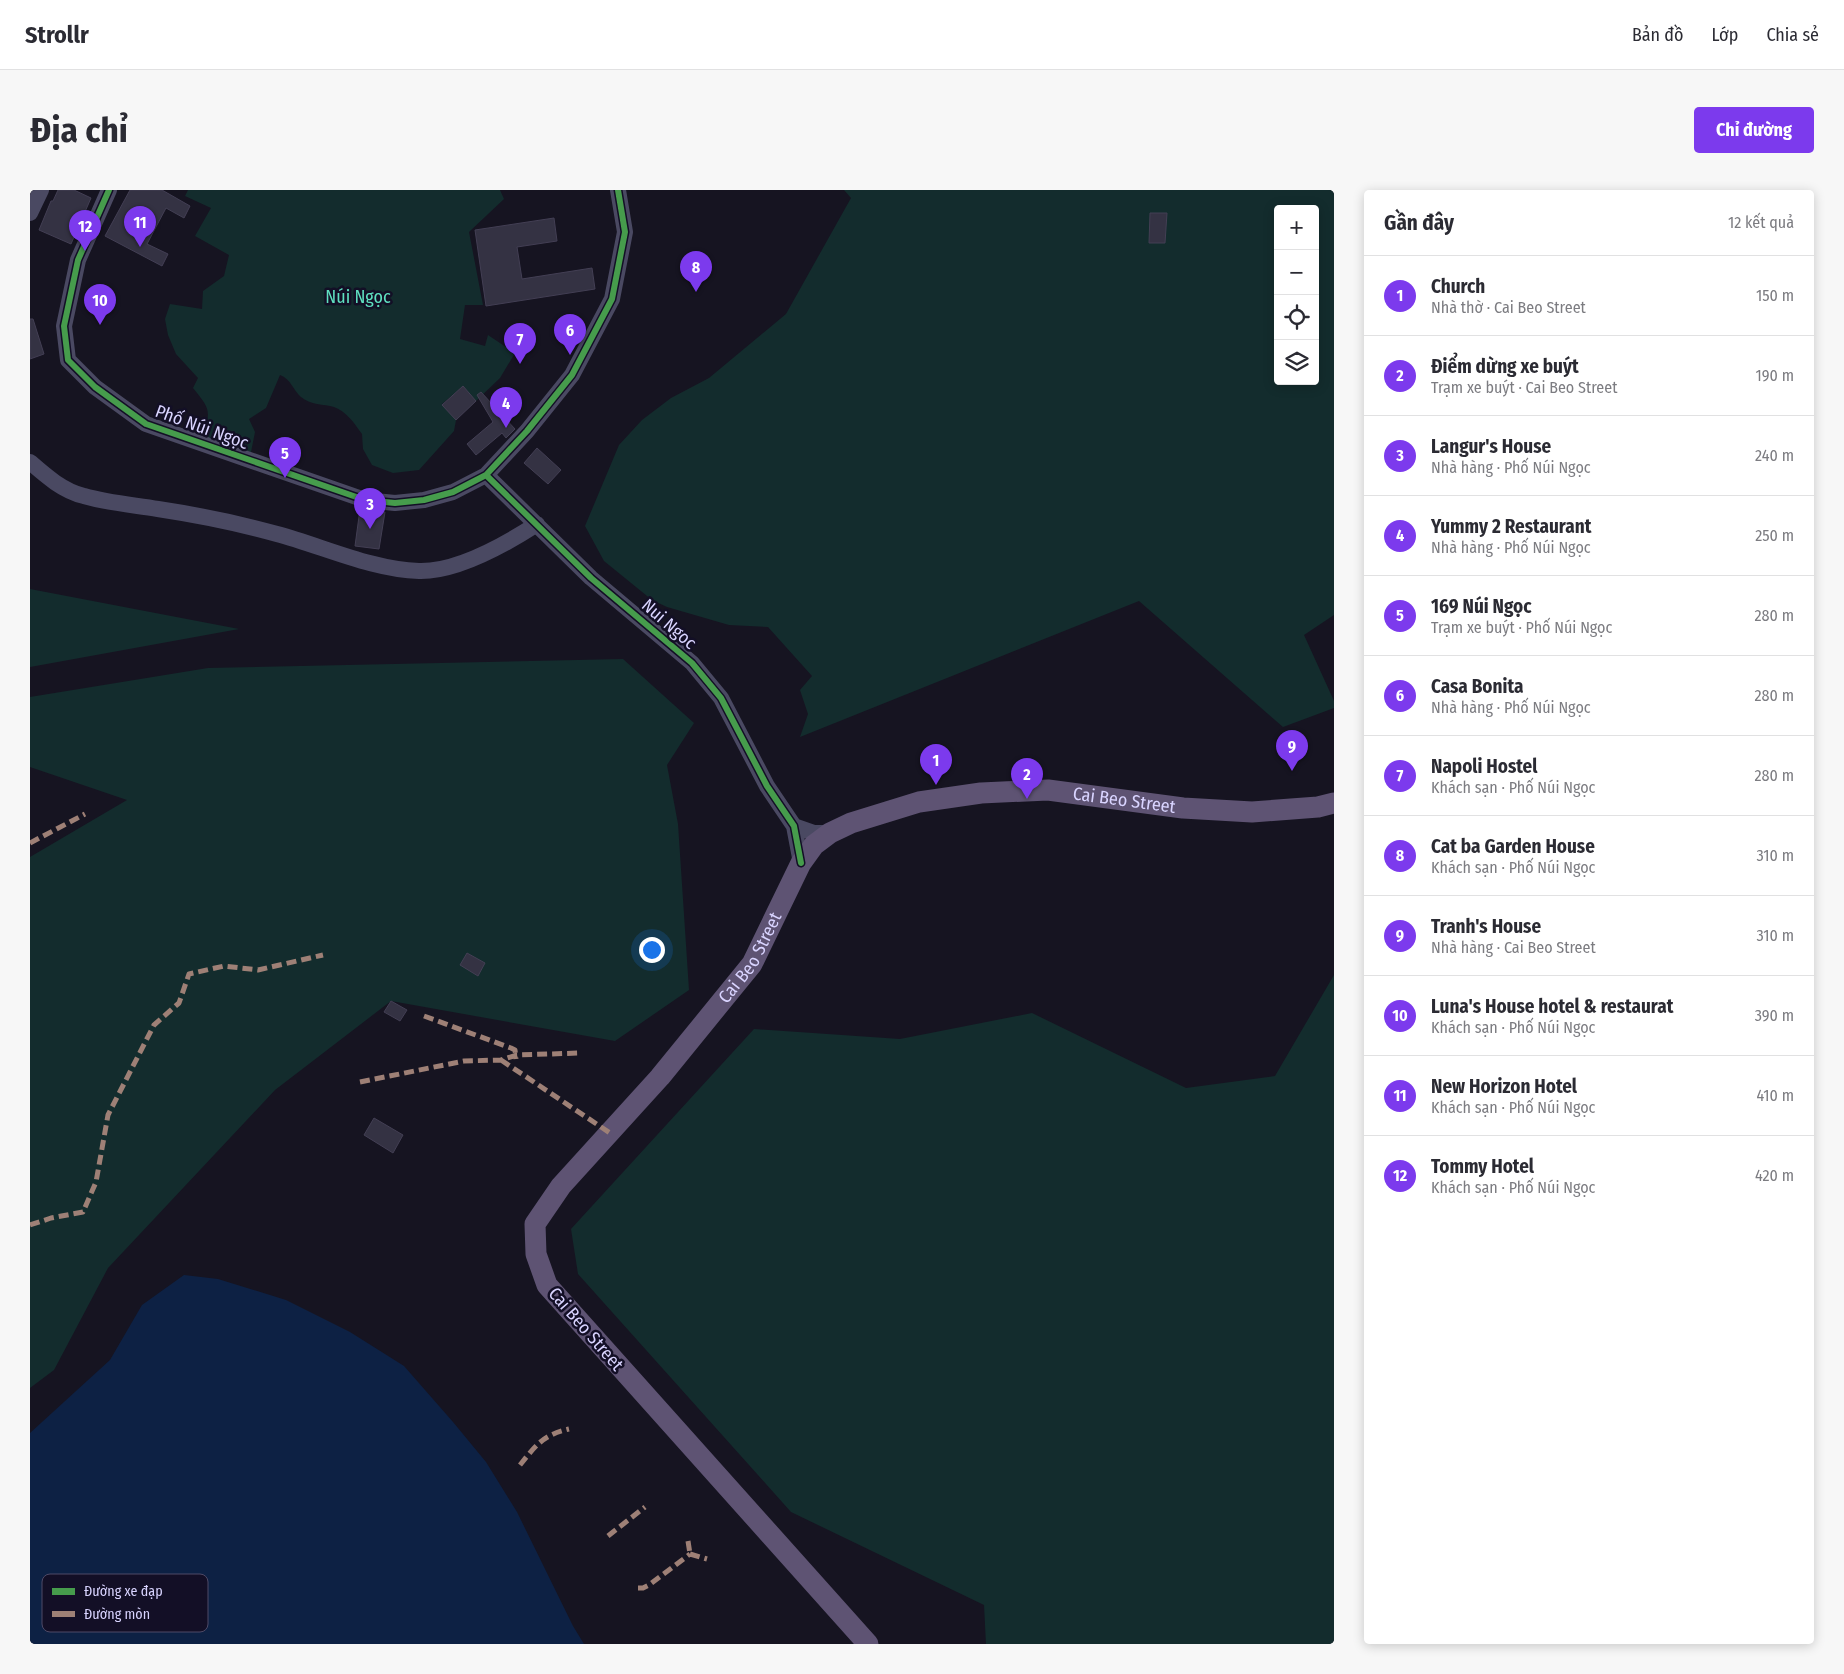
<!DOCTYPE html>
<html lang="vi">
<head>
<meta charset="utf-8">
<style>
  body { margin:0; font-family:"Fira Sans Condensed",sans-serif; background:#f7f7f7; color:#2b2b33 }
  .controls { position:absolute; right:15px; top:15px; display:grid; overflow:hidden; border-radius:5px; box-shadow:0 2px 12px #0003 }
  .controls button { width:45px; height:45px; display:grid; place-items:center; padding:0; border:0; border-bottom:1px solid #e1e1e2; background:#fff; color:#2b2b33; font:25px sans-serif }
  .you { position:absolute; left:621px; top:759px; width:18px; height:18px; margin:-12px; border:4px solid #fff; border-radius:50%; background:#1a73e8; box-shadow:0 0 0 8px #1a73e833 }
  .badge { display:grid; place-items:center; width:32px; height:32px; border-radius:50%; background:#7c3aed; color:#fff; font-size:16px; font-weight:700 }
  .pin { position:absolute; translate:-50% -41px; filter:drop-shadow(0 1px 2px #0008) }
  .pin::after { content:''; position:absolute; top:26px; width:18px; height:15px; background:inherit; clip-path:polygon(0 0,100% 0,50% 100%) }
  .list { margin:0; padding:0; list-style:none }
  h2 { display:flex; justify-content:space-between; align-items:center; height:65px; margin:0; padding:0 20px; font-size:21px }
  h2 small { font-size:16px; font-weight:400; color:#7c7c81 }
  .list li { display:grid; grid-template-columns:32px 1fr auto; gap:15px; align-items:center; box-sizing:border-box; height:80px; padding:0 20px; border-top:1px solid #e1e1e2 }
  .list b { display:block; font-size:19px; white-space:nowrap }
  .list p { margin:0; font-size:16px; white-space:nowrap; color:#7c7c81 }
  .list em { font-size:16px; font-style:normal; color:#7c7c81 }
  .icon { flex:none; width:28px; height:28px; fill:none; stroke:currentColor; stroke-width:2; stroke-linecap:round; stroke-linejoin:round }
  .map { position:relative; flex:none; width:1304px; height:1454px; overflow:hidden; border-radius:5px }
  header { display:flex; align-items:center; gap:30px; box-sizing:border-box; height:70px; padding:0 25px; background:#fff; border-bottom:1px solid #e1e1e2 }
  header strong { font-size:24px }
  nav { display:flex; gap:28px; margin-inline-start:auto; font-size:18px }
  .intro { display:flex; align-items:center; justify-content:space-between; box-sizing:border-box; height:120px; padding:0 30px }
  h1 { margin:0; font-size:35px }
  .button { padding:12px 22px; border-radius:5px; background:#7c3aed; color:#fff; font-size:18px; font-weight:700 }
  main { display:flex; gap:30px; padding:0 30px }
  aside { flex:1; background:#fff; border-radius:5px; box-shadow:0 2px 12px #0003 }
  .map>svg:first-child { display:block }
  .green { fill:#132c2d; fill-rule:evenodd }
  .water { fill:#0d2144 }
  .building { fill:#343243; stroke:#433f54 }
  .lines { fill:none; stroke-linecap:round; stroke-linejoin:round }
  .minor { stroke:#4a4962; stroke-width:16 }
  .major { stroke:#5e5373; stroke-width:21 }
  .quiet { stroke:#9e8076; stroke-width:5; stroke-dasharray:10 5; stroke-linecap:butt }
  .cycleway-casing { stroke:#130f26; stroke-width:9 }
  .cycleway { stroke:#469c4c; stroke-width:6 }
  .labels { text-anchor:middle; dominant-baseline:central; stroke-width:5; stroke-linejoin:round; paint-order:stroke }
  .park-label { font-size:18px; fill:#5fe0c0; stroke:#130f26 }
  .street-label { font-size:18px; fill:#d9d4ff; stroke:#130f26 }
  .key { fill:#130f26; stroke:#4e4a67; stroke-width:1 }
  .key-label { font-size:14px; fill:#d9d4ff }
</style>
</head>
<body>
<header>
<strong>Strollr</strong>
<nav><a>Bản đồ</a><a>Lớp</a><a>Chia sẻ</a></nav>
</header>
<div class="intro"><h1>Địa chỉ</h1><a class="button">Chỉ đường</a></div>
<main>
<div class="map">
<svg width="1304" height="1454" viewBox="0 0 1304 1454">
  <rect width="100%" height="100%" fill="#161421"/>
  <!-- green -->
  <path class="green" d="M158 0H470L474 9 439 42 453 115H435L430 149 455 156 458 145 485 163 470 188 446 211 433 196 412 214 426 230 424 241 389 280 363 283 342 275 333 259 332 244C325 234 316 221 304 217 294 214 280 215 271 207 263 200 261 189 250 185L236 218 219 229 225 242 221 262 208 261 172 248C181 221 181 220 163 198L168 188 146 164 138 145 135 129 140 114 172 119 173 101 194 86 199 65 165 46 181 18 155 6Z
    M814 0H1304V425L1274 445 1304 511V518L1253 537 1109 411 770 547 778 524 770 500 782 486 738 437 699 435 637 417 622 410 574 371 555 336 589 255 612 230 641 208 679 188 756 124 821 8ZM1248 19H1285V191H1248Z
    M0 399 209 439 0 477Z
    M593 469 664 533 637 575 648 634 659 800 585 851 361 811 245 900 78 1078 24 1180 0 1198V667L97 610 0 577V507L178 478Z
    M1304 785V1454H956L954 1415 761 1322 548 1084 541 1039 724 839 870 849 1002 823 1156 898 1245 886Z"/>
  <!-- water -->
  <path class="water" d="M154 1085 188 1089 256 1110 320 1142 374 1176 423 1232 456 1272 487 1322 543 1436 554 1454H0V1243L80 1170 112 1115Z"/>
  <!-- building -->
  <path class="building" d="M28 0H44L61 8 41 54 9 40 21 11H23Z
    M100 0H132L160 16 154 28 136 18 117 54 138 64 132 76 75 46Z
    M1120 23H1137L1135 53H1119Z
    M524 28 527 51 487 57 492 89 562 78 565 99 456 116 445 40Z
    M0 129H3L14 164 0 169Z
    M433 196 446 211 426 230 412 215Z
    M451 202 485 239 476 248 472 243 446 265 437 254 463 232 447 205Z
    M507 258 531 280 518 294 494 273Z
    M330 319 355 322 349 359 325 356Z
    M437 763 455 773 448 786 430 775Z
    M361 811 377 820 370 831 354 822Z
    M344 928 373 945 363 963 334 945Z"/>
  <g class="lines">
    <!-- minor -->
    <path class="minor" d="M79 0 48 70 34 136 38 170 65 197 116 234 335 310 365 313 394 310 423 302 456 285 497 241 542 185 582 109 595 42 588 0
      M0 23 11 0
      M0 272C16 286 33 301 54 306 78 313 104 315 128 319 168 325 208 333 247 344 292 356 343 380 389 381 427 382 476 354 507 334
      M456 285 561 388 662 473 691 508 737 596 764 636 771 673
      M764 636 784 643H800"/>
    <!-- major -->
    <path class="major" id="s1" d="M838 1454 517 1095 506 1064 505 1034 531 996 630 887 722 774 771 673 784 655 800 643 821 633 889 612 951 603 1018 600 1153 618 1222 622 1288 617 1304 613"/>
    <!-- quiet -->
    <path class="quiet" d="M0 653 55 624
      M394 826 481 858 485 860 486 869
      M471 870 580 943
      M330 892 434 871 471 870 487 865 550 863
      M0 1035 21 1028 53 1022 66 992 78 925 124 835 149 813 159 784 194 776 228 780 293 765
      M490 1275C506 1255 513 1245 539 1239
      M578 1346 615 1317
      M658 1351 660 1364
      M660 1364 677 1369
      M608 1398H613L619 1395 660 1364"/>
    <defs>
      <path id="cycleway" d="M79 0 48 70 34 136 38 170 65 197 116 234 335 310 365 313 394 310 423 302 456 285 497 241 542 185 582 109 595 42 588 0
        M456 285 561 388 662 473 691 508 737 596 764 636 771 673"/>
    </defs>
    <!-- cycleway casing -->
    <use href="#cycleway" class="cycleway-casing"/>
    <!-- cycleway -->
    <use href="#cycleway" class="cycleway"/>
  </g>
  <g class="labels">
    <!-- park labels -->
    <g class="park-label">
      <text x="328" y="107">Núi Ngọc</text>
    </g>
    <!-- street labels -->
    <g class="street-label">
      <text transform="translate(172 237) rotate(20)">Phố Núi Ngọc</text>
      <text transform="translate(639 434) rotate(41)">Nui Ngoc</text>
      <text stroke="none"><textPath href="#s1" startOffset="1339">Cai Beo Street</textPath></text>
      <text stroke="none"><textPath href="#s1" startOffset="888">Cai Beo Street</textPath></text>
      <text transform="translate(556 1139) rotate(49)">Cai Beo Street</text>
    </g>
  </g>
  <!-- legend -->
  <rect x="12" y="1384" width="166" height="58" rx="8" class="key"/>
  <rect x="22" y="1398" width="23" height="7" fill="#469c4c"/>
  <rect x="22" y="1421" width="23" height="6" fill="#9e8076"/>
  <g class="key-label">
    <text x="54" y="1406">Đường xe đạp</text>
    <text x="54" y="1429">Đường mòn</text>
  </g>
</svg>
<div class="controls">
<button>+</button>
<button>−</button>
<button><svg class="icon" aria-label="locate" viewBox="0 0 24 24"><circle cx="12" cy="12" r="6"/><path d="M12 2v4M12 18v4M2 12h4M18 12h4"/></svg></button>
<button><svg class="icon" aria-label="layers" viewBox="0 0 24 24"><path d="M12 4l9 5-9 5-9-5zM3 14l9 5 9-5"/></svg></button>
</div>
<div class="you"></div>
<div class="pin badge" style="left:906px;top:595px">1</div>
<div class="pin badge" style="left:997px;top:609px">2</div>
<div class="pin badge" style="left:340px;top:339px">3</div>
<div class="pin badge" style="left:476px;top:238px">4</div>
<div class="pin badge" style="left:255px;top:288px">5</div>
<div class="pin badge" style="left:540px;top:165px">6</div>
<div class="pin badge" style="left:490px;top:174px">7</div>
<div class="pin badge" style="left:666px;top:102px">8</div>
<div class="pin badge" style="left:1262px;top:581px">9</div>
<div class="pin badge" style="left:70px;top:135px">10</div>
<div class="pin badge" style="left:110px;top:57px">11</div>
<div class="pin badge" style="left:55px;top:61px">12</div>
</div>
<aside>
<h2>Gần đây<small>12 kết quả</small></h2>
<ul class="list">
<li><span class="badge">1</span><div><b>Church</b><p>Nhà thờ · Cai Beo Street</p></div><em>150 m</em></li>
<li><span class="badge">2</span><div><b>Điểm dừng xe buýt</b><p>Trạm xe buýt · Cai Beo Street</p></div><em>190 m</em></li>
<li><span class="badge">3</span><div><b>Langur's House</b><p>Nhà hàng · Phố Núi Ngọc</p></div><em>240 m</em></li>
<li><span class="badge">4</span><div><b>Yummy 2 Restaurant</b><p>Nhà hàng · Phố Núi Ngọc</p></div><em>250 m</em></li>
<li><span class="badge">5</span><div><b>169 Núi Ngọc</b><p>Trạm xe buýt · Phố Núi Ngọc</p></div><em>280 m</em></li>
<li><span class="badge">6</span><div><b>Casa Bonita</b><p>Nhà hàng · Phố Núi Ngọc</p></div><em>280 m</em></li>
<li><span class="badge">7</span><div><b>Napoli Hostel</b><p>Khách sạn · Phố Núi Ngọc</p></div><em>280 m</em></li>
<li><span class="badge">8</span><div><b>Cat ba Garden House</b><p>Khách sạn · Phố Núi Ngọc</p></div><em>310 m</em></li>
<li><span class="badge">9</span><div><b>Tranh's House</b><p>Nhà hàng · Cai Beo Street</p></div><em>310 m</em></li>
<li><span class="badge">10</span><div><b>Luna's House hotel &amp; restaurat</b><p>Khách sạn · Phố Núi Ngọc</p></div><em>390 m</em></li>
<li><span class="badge">11</span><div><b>New Horizon Hotel</b><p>Khách sạn · Phố Núi Ngọc</p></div><em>410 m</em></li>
<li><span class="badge">12</span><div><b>Tommy Hotel</b><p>Khách sạn · Phố Núi Ngọc</p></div><em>420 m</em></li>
</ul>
</aside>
</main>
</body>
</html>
